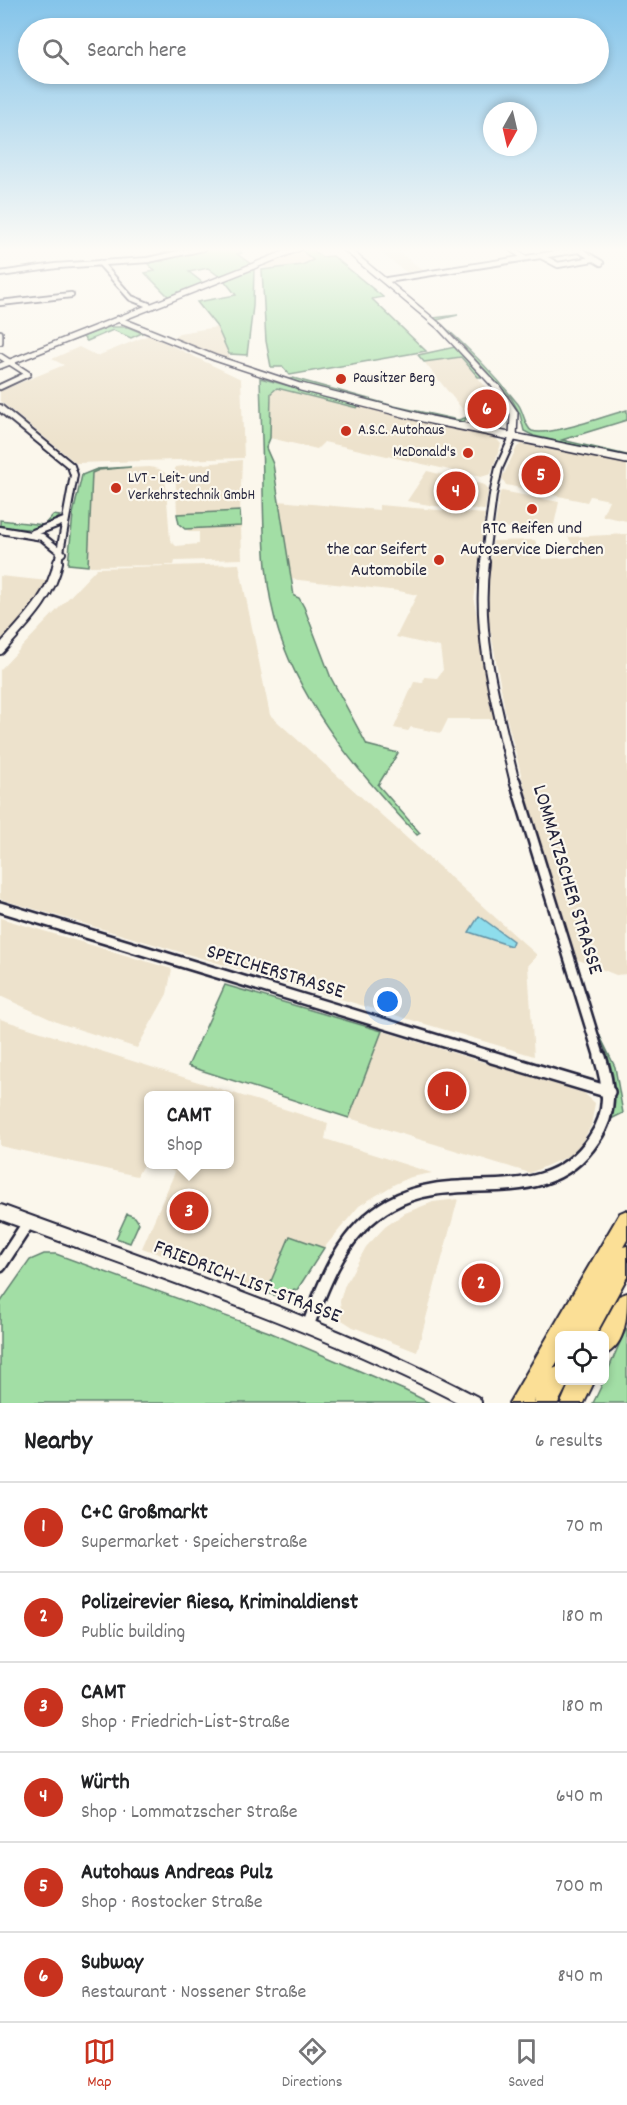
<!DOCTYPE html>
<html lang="en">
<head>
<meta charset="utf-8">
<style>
  body { margin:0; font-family:Dekko,sans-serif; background:#f6f6f6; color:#202124 }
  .controls { position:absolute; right:18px; bottom:18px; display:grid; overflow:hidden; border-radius:9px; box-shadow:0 3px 9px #0003 }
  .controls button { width:54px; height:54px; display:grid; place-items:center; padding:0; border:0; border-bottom:2px solid #e0e0e0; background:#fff; color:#202124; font:30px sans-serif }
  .compass { position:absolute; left:483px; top:102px; width:54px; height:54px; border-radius:50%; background:#fff; box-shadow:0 3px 9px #0003; rotate:188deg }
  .you { position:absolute; left:388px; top:1002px; width:21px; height:21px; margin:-15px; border:4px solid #fff; border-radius:50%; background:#1a73e8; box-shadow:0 0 0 9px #1a73e833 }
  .badge { display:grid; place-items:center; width:39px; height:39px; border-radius:50%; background:#c8321e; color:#fff; font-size:20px; font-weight:700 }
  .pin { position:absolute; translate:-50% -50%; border:3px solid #fff; box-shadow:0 2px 6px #0006 }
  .popup { position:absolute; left:144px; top:1091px; width:90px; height:78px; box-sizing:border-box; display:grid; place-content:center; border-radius:9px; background:#fff; filter:drop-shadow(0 2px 4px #0005); font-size:20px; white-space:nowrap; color:#757577 }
  .popup b { font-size:22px; color:#202124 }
  .popup::after { content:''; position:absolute; left:50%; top:100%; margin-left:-12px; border:12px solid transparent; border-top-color:#fff }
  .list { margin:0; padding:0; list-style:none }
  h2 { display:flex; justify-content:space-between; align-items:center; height:78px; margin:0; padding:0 24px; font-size:26px }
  h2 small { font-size:20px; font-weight:400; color:#757577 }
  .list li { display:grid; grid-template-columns:39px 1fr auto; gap:18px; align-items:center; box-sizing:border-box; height:90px; padding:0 24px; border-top:2px solid #e0e0e0 }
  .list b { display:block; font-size:22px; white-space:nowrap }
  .list p { margin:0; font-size:20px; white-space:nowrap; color:#757577 }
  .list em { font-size:20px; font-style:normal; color:#757577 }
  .icon { flex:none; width:33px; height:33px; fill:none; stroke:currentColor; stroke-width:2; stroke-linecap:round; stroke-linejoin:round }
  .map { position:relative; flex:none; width:627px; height:1403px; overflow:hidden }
  .search { position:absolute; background:#fff; box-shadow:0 3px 9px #0003; left:18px; right:18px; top:18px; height:66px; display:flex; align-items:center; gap:15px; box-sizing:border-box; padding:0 21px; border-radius:33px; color:#757577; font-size:22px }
  .sheet { height:618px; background:#fff }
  nav { display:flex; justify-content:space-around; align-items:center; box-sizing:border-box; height:84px; border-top:2px solid #e0e0e0; background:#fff; font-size:16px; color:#757577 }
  nav a { display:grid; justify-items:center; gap:3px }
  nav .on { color:#c8321e }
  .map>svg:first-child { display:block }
  .built { fill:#ede2cc }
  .green { fill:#a2dea5; stroke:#628070; stroke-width:1.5 }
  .water { fill:#8eddec; stroke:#6392a5; stroke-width:1.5 }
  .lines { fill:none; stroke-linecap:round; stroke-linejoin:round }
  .minor-far4-casing { stroke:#22223b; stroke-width:8 }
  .minor-far3-casing { stroke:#22223b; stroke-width:10 }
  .minor-far2-casing { stroke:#22223b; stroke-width:12 }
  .minor-far1-casing { stroke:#22223b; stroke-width:14 }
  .minor-casing { stroke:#22223b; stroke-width:16 }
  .tertiary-far2-casing { stroke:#22223b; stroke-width:8 }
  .tertiary-far1-casing { stroke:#22223b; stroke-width:10 }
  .tertiary-casing { stroke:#22223b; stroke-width:18 }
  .trunk-casing { stroke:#22223b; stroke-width:4 }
  .minor-far4 { stroke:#fbf7ec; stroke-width:4.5 }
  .minor-far3 { stroke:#fbf7ec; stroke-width:6 }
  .minor-far2 { stroke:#fbf7ec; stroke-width:8 }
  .minor-far1 { stroke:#fbf7ec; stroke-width:9 }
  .minor { stroke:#fbf7ec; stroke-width:11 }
  .tertiary-far2 { stroke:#fbf7ec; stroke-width:5 }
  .tertiary-far1 { stroke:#fbf7ec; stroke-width:7 }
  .tertiary { stroke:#fbf7ec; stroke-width:14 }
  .trunk { fill:#fbdf96; fill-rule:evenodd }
  .poi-dot { fill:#c8321e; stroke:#fbf7ec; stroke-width:2 }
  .labels { text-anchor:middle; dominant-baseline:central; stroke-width:4.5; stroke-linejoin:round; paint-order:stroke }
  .far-poi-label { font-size:15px; fill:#22223b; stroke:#fbf7ec; text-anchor:start }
  .poi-label { font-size:18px; fill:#22223b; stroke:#fbf7ec }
  .near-street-label { font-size:21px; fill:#22223b; stroke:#fbf7ec }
</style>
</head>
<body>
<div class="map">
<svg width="627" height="1403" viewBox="0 0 627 1403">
  <rect width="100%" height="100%" fill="#fbf7ec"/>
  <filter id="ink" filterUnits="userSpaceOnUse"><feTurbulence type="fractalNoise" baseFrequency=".0167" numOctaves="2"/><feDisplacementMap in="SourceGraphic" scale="12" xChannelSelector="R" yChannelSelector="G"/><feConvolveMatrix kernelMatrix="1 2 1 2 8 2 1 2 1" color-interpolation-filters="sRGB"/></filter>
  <g filter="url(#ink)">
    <!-- built -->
    <path class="built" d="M374 248H415L399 252 427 273 410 275Z
      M301 250 314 260 302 265 264 268 266 263Z
      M217 327 229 354V361L171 339 179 333Z
      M149 335 241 379 244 458 76 463 0 401V391L64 365 52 359 79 347 97 356Z
      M461 357 498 402 506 415V423L499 426 466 421 468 416 424 362Z
      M278 388 495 437 501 444 491 474 481 477 324 442 317 449 270 438 271 393Z
      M522 444 627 464V521L602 516 609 500 590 496 587 502 506 485 502 478 517 447Z
      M242 460 240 511 177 514 175 467Z
      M150 467 159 469 165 473 170 540 176 546 199 544V532H191L185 529 241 526 242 559 175 561 174 565 88 566 92 473 102 469Z
      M427 471 485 485 488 490 485 510 435 506 407 501Z
      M502 491 559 502 552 534 495 526 500 492Z
      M278 501 379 510V505L485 514 474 601 496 719H448L441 733 411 727 408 731 394 728 414 682 423 683 424 677 437 678 443 670 440 647 396 637 417 595 399 591 290 579Z
      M627 534V974L616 975 576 959 528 801 506 716 487 611 486 591 493 541 535 540 542 559 580 557 568 537Z
      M239 564 270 715 537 955 528 966 534 1056 0 899V670L97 568Z
      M0 576 48 581 13 634 0 646Z
      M0 918 172 969 167 994 137 1048 59 1023 0 996Z
      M0 1019 328 1123 325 1139 432 1173 411 1177 395 1184 359 1206 324 1248 290 1237 266 1293 142 1248 175 1172 156 1165 230 1164V1096H148V1162L145 1161 137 1176 0 1146Z
      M382 1031 584 1093 595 1103 591 1126 581 1144 569 1156 530 1173 349 1118Z
      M458 1199 417 1352 353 1327 342 1320 340 1301 344 1287 366 1247 385 1227 405 1213 433 1202Z"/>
    <!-- green -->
    <path class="green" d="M207 248H239L242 253 237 254 251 264 220 277 208 268 189 272 203 283 169 297 145 273 155 271 145 261H163L161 259Z
      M305 248H310L322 257 333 256 383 297 372 299 426 351 290 375 283 367H271L266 341 262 270 302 265 313 260 301 250Z
      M254 268 253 306 247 355 229 354 217 327 197 302 236 295 224 280Z
      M458 315 437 320C467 346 493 373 518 404 524 412 525 428 532 431 549 437 608 415 627 410V420L562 440 627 455V457L534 436 524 431 520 414 511 398 462 345 433 318Z
      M109 327H128L142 333 131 338 113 330 87 341 83 337 46 350Z
      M455 347 482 377H478L461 357 424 362 418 355Z
      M260 378 359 405 357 408 277 388 271 393 270 438 266 448 273 464 294 596 299 598 304 607 331 678 367 745 398 753 378 785 420 833 417 835C362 776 305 711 279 633 264 588 264 539 263 492 263 454 261 416 260 378Z
      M293 378 394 406 458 420 468 417 463 422C404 411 346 396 288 380Z
      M131 467 99 470 92 473 88 566 68 564 73 514 82 475 97 469Z
      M240 511 241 526 185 529 179 524 177 514Z
      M53 515 60 516C45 534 20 529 0 526V520L44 525Z
      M225 985 382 1031 349 1118 188 1066Z
      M598 1032 615 1067 623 1113 611 1119C620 1089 611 1060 598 1032Z
      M127 1214 135 1217 139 1223 130 1243 116 1238Z
      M290 1236 324 1248 297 1290 294 1289C284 1299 279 1297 266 1293Z
      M44 1254H56L269 1332 404 1390 430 1403H0V1303L30 1260Z
      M627 1328V1403H593C606 1379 614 1353 627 1328Z"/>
    <!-- water -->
    <path class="water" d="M479 916 513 941 511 946 469 932Z"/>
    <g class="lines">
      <defs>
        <path id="minor-far4" d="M510 248 525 258
          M576 248 601 263
          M541 256 558 265 593 259
          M100 263 131 298 151 306
          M0 274 56 266 148 260 203 248
          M387 280 578 250
          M0 303 71 295
          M0 333V342
          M0 356 28 374 0 387"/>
        <path id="minor-far3" d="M0 408 71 466 74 475 58 563
          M0 530 42 537 62 553
          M33 533 64 521
          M484 563 493 495 499 468 513 437"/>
        <path id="minor-far2" d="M485 562C475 635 498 711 515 783
          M0 650C23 624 52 597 58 562"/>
        <path id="minor-far1" d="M515 781 600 1058
          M0 907 497 1058"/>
        <path id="minor" d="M492 1057 609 1092
          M0 1266 28 1223
          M308 1326C325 1279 344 1230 390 1204 458 1165 544 1215 594 1139 613 1112 609 1086 600 1057"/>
        <path id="tertiary-far2" d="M345 248 440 327 497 388
          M118 319 215 358 306 388
          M0 366 299 248"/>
        <path id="tertiary-far1" d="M301 387 431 420 627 460
          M496 387 514 413 513 437"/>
        <path id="tertiary" d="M0 1212C160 1271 323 1323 474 1403"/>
        <path id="trunk" d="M627 1210V1240L623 1247 627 1246V1277L595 1336H572L573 1333 572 1336H560V1357L553 1369 560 1366V1380H570L558 1403H534L535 1399 533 1403H509L620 1213Z
          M627 1293C627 1314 627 1345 604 1355V1336H597L619 1296Z
          M571 1380H595L584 1403H561Z"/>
      </defs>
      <!-- minor-far4 casing -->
      <use href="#minor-far4" class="minor-far4-casing"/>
      <!-- minor-far3 casing -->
      <use href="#minor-far3" class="minor-far3-casing"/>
      <!-- minor-far2 casing -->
      <use href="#minor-far2" class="minor-far2-casing"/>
      <!-- minor-far1 casing -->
      <use href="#minor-far1" class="minor-far1-casing"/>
      <!-- minor casing -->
      <use href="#minor" class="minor-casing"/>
      <!-- tertiary-far2 casing -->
      <use href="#tertiary-far2" class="tertiary-far2-casing"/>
      <!-- tertiary-far1 casing -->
      <use href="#tertiary-far1" class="tertiary-far1-casing"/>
      <!-- tertiary casing -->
      <use href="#tertiary" class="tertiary-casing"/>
      <!-- trunk casing -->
      <use href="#trunk" class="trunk-casing"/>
      <!-- minor-far4 -->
      <use href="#minor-far4" class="minor-far4"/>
      <!-- minor-far3 -->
      <use href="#minor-far3" class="minor-far3"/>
      <!-- minor-far2 -->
      <use href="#minor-far2" class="minor-far2"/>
      <!-- minor-far1 -->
      <use href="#minor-far1" class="minor-far1"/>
      <!-- minor -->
      <use href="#minor" class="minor"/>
      <!-- tertiary-far2 -->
      <use href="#tertiary-far2" class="tertiary-far2"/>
      <!-- tertiary-far1 -->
      <use href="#tertiary-far1" class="tertiary-far1"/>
      <!-- tertiary -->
      <use href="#tertiary" class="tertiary"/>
      <!-- trunk -->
      <use href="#trunk" class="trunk"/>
    </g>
  </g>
  <!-- sky -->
  <linearGradient id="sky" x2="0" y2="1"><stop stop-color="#84c4ea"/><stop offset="0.56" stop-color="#fdfbf6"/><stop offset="1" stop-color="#fdfbf6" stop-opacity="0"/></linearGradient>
  <rect width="627" height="445" fill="url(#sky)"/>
  <!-- markers -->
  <g class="poi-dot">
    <circle cx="341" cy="379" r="6"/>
    <circle cx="346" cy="431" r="6"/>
    <circle cx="468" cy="453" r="6"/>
    <circle cx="116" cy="488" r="6"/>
    <circle cx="532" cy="509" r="6"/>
    <circle cx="439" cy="560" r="6"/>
  </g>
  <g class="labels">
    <!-- far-poi labels -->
    <g class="far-poi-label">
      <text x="353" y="379">Pausitzer Berg</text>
      <text x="358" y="431">A.S.C. Autohaus</text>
      <text x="456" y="453" text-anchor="end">McDonald's</text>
      <text x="128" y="479">LVT - Leit- und<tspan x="128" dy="17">Verkehrstechnik GmbH</tspan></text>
    </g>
    <!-- poi labels -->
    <g class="poi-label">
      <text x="532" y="529">RTC Reifen und<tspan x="532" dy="21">Autoservice Dierchen</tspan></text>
      <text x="427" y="550" text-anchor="end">the car Seifert<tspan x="427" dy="21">Automobile</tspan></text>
    </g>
    <!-- near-street labels -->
    <g class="near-street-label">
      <text transform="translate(566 880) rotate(73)">LOMMATZSCHER STRASSE</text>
      <text transform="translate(275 973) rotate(17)">SPEICHERSTRASSE</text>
      <text transform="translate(247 1283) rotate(21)">FRIEDRICH-LIST-STRASSE</text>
    </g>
  </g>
</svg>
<div class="controls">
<button><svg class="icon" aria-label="locate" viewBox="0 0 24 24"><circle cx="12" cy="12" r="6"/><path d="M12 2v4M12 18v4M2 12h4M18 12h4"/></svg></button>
</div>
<svg class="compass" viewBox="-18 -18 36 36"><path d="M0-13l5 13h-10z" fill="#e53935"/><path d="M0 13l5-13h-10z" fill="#757577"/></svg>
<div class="you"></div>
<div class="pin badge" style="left:447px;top:1091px">1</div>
<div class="pin badge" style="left:481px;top:1283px">2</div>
<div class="pin badge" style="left:189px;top:1211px">3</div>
<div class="popup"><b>CAMT</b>Shop</div>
<div class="pin badge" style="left:456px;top:491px">4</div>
<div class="pin badge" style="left:541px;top:475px">5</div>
<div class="pin badge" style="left:487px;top:409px">6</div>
<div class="search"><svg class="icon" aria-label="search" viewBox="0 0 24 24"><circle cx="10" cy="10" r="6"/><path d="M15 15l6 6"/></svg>Search here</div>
</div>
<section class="sheet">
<h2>Nearby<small>6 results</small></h2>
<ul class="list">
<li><span class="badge">1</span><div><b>C+C Großmarkt</b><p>Supermarket · Speicherstraße</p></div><em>70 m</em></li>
<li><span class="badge">2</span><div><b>Polizeirevier Riesa, Kriminaldienst</b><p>Public building</p></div><em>180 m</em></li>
<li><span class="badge">3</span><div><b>CAMT</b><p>Shop · Friedrich-List-Straße</p></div><em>180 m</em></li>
<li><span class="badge">4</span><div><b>Würth</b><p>Shop · Lommatzscher Straße</p></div><em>640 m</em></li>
<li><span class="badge">5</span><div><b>Autohaus Andreas Pulz</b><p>Shop · Rostocker Straße</p></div><em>700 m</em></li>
<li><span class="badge">6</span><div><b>Subway</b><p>Restaurant · Nossener Straße</p></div><em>840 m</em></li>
</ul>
</section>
<nav>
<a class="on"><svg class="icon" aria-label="map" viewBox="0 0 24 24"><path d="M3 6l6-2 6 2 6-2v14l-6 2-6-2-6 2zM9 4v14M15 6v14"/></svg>Map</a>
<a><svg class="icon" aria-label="directions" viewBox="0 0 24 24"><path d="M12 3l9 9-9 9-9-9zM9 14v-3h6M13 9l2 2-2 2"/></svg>Directions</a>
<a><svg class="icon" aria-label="saved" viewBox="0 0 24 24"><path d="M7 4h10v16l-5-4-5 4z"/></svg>Saved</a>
</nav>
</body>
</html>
